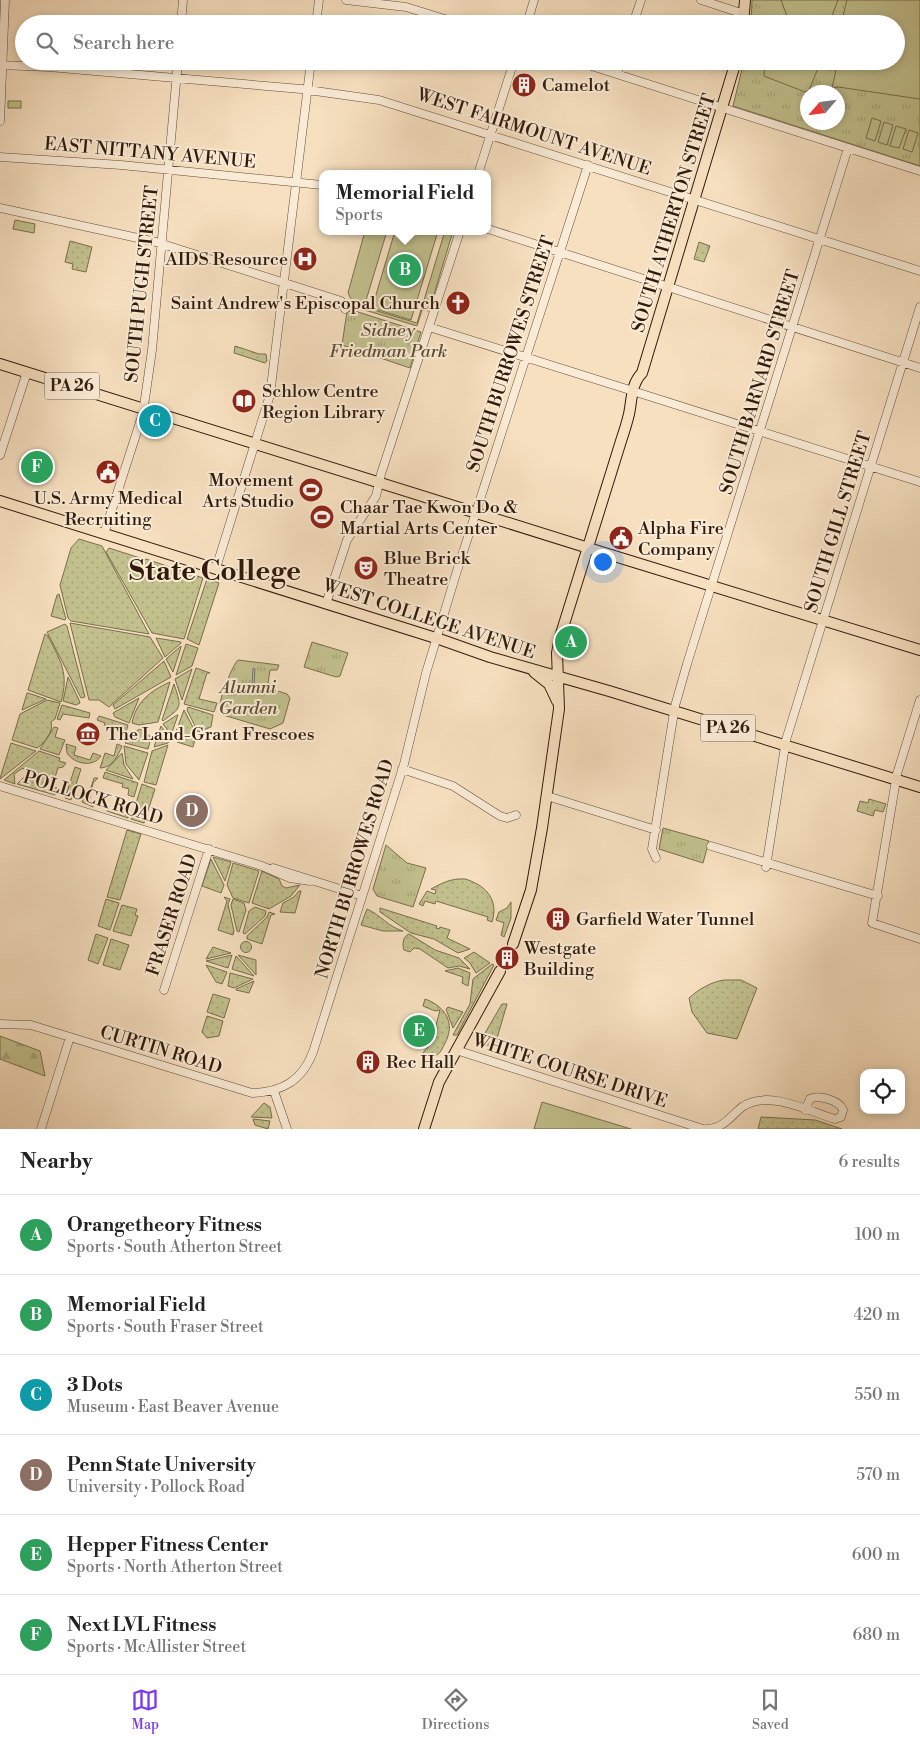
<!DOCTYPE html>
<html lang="en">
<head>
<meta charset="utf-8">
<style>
  body { margin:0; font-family:"Libre Bodoni",serif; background:#f6f6f6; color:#222 }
  .controls { position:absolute; right:15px; bottom:15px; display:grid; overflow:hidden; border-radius:10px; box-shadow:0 2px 8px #0003 }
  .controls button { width:45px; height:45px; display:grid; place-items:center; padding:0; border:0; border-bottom:1px solid #e0e0e0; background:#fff; color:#222; font:25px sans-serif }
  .compass { position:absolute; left:800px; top:85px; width:45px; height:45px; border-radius:50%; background:#fff; box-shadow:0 2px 8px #0003; rotate:242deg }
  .you { position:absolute; left:602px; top:561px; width:18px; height:18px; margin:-12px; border:4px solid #fff; border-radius:50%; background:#1a73e8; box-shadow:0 0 0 8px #1a73e833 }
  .badge { display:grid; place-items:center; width:32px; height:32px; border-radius:50%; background:#7c3aed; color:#fff; font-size:16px; font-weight:700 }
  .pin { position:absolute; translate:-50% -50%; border:2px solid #fff; box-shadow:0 1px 5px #0006 }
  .popup { position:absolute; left:319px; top:170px; width:172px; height:65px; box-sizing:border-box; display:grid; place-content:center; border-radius:10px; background:#fff; filter:drop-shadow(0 1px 4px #0005); font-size:16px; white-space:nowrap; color:#767676 }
  .popup b { font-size:19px; color:#222 }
  .popup::after { content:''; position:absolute; left:50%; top:100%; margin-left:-10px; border:10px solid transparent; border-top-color:#fff }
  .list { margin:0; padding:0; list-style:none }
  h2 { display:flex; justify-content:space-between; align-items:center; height:65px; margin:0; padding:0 20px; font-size:21px }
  h2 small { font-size:16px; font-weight:400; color:#767676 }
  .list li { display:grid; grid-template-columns:32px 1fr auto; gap:15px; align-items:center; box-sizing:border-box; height:80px; padding:0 20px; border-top:1px solid #e0e0e0 }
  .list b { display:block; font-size:19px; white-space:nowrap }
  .list p { margin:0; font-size:16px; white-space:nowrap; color:#767676 }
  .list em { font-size:16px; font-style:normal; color:#767676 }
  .icon { flex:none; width:28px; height:28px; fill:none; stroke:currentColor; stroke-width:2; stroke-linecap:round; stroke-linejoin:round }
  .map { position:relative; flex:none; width:920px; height:1129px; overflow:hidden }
  .search { position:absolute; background:#fff; box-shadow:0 2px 8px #0003; left:15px; right:15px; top:15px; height:55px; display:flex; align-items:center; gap:12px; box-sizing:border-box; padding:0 18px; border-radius:28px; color:#767676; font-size:19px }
  .sheet { height:545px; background:#fff }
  nav { display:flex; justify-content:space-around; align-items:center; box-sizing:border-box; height:70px; border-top:1px solid #e0e0e0; background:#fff; font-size:14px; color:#767676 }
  nav a { display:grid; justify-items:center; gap:2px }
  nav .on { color:#7c3aed }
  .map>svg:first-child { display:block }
  .grass { fill:url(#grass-dots); stroke:#796e4c }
  .forest { fill:url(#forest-firs); stroke:#796e4c }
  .park { fill:url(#park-tufts); stroke:#796e4c; fill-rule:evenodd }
  .pitch { fill:#c2c18e; stroke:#796e4c }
  .water { fill:#9fbeac; stroke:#737d6c }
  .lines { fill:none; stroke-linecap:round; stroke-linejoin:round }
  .major-tunnel { stroke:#cfb99c; stroke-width:10; stroke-dasharray:10 5; stroke-linecap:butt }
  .minor-casing { stroke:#624c38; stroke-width:9 }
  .major-casing { stroke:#301b0b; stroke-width:12 }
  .minor { stroke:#faebd6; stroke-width:8 }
  .major { stroke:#f7e0c0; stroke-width:10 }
  .labels { text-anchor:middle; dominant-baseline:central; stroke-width:4; stroke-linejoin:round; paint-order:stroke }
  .shield { fill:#faebd6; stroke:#6d5948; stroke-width:1 }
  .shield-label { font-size:16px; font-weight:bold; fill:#301b0b }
  .poi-label { font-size:18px; fill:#301b0b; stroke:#faebd6; text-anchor:start }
  .street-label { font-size:18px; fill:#301b0b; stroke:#faebd6 }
  .park-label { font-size:18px; font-style:italic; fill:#5c4d32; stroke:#faebd6 }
  .town-label { font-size:28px; font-weight:bold; fill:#301b0b; stroke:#faebd6 }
</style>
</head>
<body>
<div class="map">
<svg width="920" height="1129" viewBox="0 0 920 1129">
  <defs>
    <pattern id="grass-dots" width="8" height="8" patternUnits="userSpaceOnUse" patternTransform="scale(1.25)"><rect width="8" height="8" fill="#c2c18e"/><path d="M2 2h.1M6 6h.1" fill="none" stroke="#a7a579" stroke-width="1.8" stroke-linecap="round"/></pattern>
    <pattern id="forest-firs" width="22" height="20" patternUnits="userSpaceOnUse" patternTransform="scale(1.25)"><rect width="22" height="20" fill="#c2c18e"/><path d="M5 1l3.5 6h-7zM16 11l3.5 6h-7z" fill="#a7a579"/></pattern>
    <pattern id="park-tufts" width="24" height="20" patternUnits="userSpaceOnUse" patternTransform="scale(1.25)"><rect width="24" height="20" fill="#c2c18e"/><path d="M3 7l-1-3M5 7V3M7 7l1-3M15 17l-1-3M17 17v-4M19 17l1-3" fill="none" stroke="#a7a579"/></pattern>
  </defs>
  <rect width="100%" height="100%" fill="#f7e0c0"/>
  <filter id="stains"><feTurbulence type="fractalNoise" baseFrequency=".004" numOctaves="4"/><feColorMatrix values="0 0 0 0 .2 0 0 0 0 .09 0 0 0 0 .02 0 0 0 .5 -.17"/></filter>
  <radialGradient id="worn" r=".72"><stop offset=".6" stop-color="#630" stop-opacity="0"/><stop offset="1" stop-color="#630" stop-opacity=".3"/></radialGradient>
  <!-- grass -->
  <path class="grass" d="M70 241 92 247 86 272 72 269 73 264 65 262Z
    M699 242 710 246 704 262 694 259Z
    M235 346 259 354H266L267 361 265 363 234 353Z
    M79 539 102 546 149 634 71 621 68 618 60 585 71 548Z
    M109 548 140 558 142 561 146 559 203 578 184 639 152 633 106 552Z
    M207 579 219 583 199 645 187 639Z
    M59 594 66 619 65 620 51 616 57 595Z
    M70 623 150 637 163 658 109 707 99 700H89Z
    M65 624 67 626 85 697 81 698 47 632Z
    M45 634 48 636C61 662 69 673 61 702L28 690Z
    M156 638 181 642V643L165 657Z
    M186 644 198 648 192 666 176 675Z
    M181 646V647L173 672 166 659Z
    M164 661 171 677 115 709 113 705Z
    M196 668 210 673H207L199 699 217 703 214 712 184 704Z
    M192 669 182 700 175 679Z
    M68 677 79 700 80 703 76 705 63 701Z
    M170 682 158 722 139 725 132 723C136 702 150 691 170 682Z
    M174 684C182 708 182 707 163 721L162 720Z
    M27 693H28L46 699 22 710Z
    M139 698 129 723 115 717 113 713Z
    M47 700 60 703 55 719 51 722C54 731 45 743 37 748L12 740 20 714Z
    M62 705 90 713 89 718 63 714 60 720 57 719Z
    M188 707 213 715 211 727 198 732 187 710Z
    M184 710 196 733 176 740 174 737Z
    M177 715H178L171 735 163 724Z
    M99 716 128 725 126 732 104 725 105 723 97 720Z
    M161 726 170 739 168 743 154 747Z
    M54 727 58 728 55 737 65 740 59 755 40 749Z
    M140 729 144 731V735H149L151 738 148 749 125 743 133 733Z
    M196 736 193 747 177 742H178Z
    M11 743 36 751 0 779V778Z
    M66 744 76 747 74 755 90 760 93 753 101 756C93 768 74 764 67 753Z
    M117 744 122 746C118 756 112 768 100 768L105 753 114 756Z
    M168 745 156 785 144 782 152 751Z
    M124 746 148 753 139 780 126 764Z
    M39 751 60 758 59 761 66 763 63 767 58 768 52 787 57 788 55 795 17 784 25 776 26 772 23 768 14 774 15 784 4 780Z
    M122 753 124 765 133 779 106 770Z
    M75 767 81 769 71 800 65 798Z
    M105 772 138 783 134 797 128 795 129 789 122 787 123 784 103 778Z
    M94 778H98L93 783 89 802 94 804 93 807 82 802 83 797H88Z
    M142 784 155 789 144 823 131 819Z
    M869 799 886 804 883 812 875 810 873 816 857 811 860 801 868 803Z
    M107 806 121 812 124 807 129 808 128 818 107 811Z
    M127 830 141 834 120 900 107 897Z
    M213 857 231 862 225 881Z
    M211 859 224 885 221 893 202 886Z
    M233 863 259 871 249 903 233 898 227 885Z
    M262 871 279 879 282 886 286 888 300 885 291 896 269 909 252 903Z
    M465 879C486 885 499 900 492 922L487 920 488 917 436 901 435 904 425 901 423 906 419 904 427 891 435 894 436 890 431 889C442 883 452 878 465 879Z
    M299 891H301L295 913 280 912 283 903 294 897Z
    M224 897 230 899 228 904 234 931 233 935 218 930 227 901Z
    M106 899 119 903 110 930 98 926Z
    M233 899 244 903 246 910 239 932 237 931 231 905Z
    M511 902V918L504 937 501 935 504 923 496 920 499 912 507 908Z
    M122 905 137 909 135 915 138 916 131 936 113 931Z
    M255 907 266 911 265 916 245 934 243 933 249 911Z
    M380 908 437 926 436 928 439 929 440 927 450 930 447 938 470 949 458 953 434 939 411 933 380 912Z
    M367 909C381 915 388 927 403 931H383L361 925Z
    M269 912 275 914 271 915 262 944 247 939V936L267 917Z
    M96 934 108 938 98 964 88 960Z
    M409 934 435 950 459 958 470 969 459 966 448 968 420 949 414 948 410 952 404 950C402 945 403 936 409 934Z
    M111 939 129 945 120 970 103 965Z
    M240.5 947a5.5 5.5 0 1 1 11 0a5.5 5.5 0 1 1-11 0Z
    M213 947 231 953 206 959Z
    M474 952 490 963 476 973 470 963 464 958Z
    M232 955 228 968 206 961Z
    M238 955 256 960V975Z
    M236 956 254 976 232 969Z
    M492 964 494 965 457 1035H453L470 1004 473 979Z
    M206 965 227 972 222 984 216 982Z
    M458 968 470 973 468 986 462 983 463 977 445 971Z
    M230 973 253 979 234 988 228 986Z
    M724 980H741L757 988 737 1039 707 1033 692 1012 689 998C699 989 711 982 724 980Z
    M254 981 249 993 236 990V989Z
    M213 994 230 999 224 1018 207 1012Z
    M425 999C445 1006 456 1023 445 1043 442 1049 441 1053 435 1056L423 1053 432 1041 440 1010 435 1011 423 1006Z
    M502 1004H507L495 1045H478Z
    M448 1007 463 1012 453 1028 446 1009Z
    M207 1016 223 1021 219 1036 207 1038 202 1032Z
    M264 1103 270 1107 272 1118 251 1117Z
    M761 1117 815 1120 842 1129H758Z
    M253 1119 270 1121 268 1129 255 1125Z"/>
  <!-- forest -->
  <path class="forest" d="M0 1036 40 1051 45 1076 0 1059Z"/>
  <!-- park -->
  <path class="park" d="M752 0H920V166L733 106 744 61H896V24H751ZM808 92H838V122H808Z
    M347 311 354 313 355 311 421 332 410 368 342 345Z
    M312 642 348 653 340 676 336 677 304 667Z
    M238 660 279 665 277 670H270L268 683 273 685 275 690 287 694 290 698 283 723 270 729 223 715C223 712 220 711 220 708 218 701 233 664 238 660Z
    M663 828 709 841 703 863 659 849Z
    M386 845 407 863 426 868 413 907 377 896 373 889Z"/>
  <!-- pitch -->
  <path class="pitch" d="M781 0H838L829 24H790Z
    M847 0H920V99L838 87 832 88 838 61H896V24H841Z
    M765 61H821L809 90 805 92 764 76Z
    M8 101H21V108H8Z
    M872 118 881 121 875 141 866 138Z
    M884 122 893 125 887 145 878 142Z
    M896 126 906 129 899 148 890 146Z
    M909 130 918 133 912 152 903 149Z
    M15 220 35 224 34 233 13 229Z
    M365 231H387L364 307 417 323 445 231H453L429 311 422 310 417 326 355 307 348 293Z
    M395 231H438L411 320 372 308Z
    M542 1102 631 1129H534Z"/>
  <!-- water -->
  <path class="water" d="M253 668 255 669 254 686 258 688 250 695 245 692 244 688 252 685Z"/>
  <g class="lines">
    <!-- major-tunnel -->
    <path class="major-tunnel" d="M500 971 513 944"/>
    <defs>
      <path id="minor" d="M346 0 406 7 461 24
        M701 0 744 14
        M181 24 183 0
        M316 24 319 0
        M527 24 534 0
        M633 24 641 0
        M576 61 920 171
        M0 65 49 67 301 89 379 100 920 271
        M617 74 621 61
        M0 121 5 0
        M0 157 121 165 322 185
        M478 174 514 61
        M0 208 156 242 341 301 345 309
        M488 229 920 368
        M429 327 633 391
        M639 393 920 482
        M0 455 27 372
        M104 534 143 413 152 350 178 61
        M216 568 270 395 311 61
        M326 604 347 540 376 496 381 474 460 231
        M920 700 897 774 872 923 920 939
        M402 769 453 786 500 816 507 818 516 815
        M0 786 262 866 290 878 310 881
        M547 796 656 830
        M711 846 878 896
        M656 858 652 849 675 706 687 664 848 148
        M766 867 786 740 920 307
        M273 868 362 896
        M164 990 209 849
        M0 1024 31 1025 252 1093C282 1092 302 1081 313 1052L404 764 426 673 456 574 588 165
        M456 1050 703 1129
        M274 1091 287 1129
        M41 1129 70 1037
        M707 1129C724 1128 730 1117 742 1107 768 1089 808 1111 835 1119L841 1117 843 1110C840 1101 819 1094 810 1099L805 1110"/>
      <path id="major" d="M743 24 745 0
        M0 364 598 551 920 650
        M0 501 442 640 490 657 609 691 920 787
        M534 672 549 684 557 701
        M513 944 531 890 542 828 559 709 557 653 560 637 621 441C624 432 627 423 629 414 632 400 631 384 642 373L736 61
        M424 1129 439 1082 500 971"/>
    </defs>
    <!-- minor casing -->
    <use href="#minor" class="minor-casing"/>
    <!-- major casing -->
    <use href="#major" class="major-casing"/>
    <!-- minor -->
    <use href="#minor" class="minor"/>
    <!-- major -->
    <use href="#major" class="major"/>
  </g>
  <!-- icons -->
  <defs>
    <symbol id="building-disc" viewBox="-11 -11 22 22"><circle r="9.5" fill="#8f2418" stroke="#faebd6"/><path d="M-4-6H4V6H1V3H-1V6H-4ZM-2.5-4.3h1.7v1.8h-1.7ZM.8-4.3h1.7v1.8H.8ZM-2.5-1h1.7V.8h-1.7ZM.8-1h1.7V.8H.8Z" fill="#fff"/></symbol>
    <symbol id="hospital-disc" viewBox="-11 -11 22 22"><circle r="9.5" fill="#8f2418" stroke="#faebd6"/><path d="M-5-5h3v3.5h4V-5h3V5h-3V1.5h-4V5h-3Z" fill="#fff"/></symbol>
    <symbol id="church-disc" viewBox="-11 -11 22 22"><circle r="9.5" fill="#8f2418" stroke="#faebd6"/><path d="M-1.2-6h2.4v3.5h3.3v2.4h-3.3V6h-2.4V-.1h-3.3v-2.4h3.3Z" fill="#fff"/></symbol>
    <symbol id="library-disc" viewBox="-11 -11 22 22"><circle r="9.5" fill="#8f2418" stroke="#faebd6"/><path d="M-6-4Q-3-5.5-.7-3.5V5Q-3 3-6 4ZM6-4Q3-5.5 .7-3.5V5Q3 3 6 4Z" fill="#fff"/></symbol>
    <symbol id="civic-disc" viewBox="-11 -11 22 22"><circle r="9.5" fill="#8f2418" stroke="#faebd6"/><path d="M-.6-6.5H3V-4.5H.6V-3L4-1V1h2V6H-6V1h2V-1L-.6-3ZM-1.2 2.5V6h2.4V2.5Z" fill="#fff"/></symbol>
    <symbol id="stadium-disc" viewBox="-11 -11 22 22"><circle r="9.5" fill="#8f2418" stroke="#faebd6"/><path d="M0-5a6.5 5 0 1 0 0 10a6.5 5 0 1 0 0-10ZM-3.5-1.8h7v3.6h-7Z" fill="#fff"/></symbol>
    <symbol id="theatre-disc" viewBox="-11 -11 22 22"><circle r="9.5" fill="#8f2418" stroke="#faebd6"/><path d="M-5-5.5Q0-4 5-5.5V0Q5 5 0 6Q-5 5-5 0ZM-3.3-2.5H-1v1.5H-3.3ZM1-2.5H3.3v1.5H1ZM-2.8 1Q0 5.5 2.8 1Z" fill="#fff"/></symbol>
    <symbol id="museum-disc" viewBox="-11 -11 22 22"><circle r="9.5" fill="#8f2418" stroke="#faebd6"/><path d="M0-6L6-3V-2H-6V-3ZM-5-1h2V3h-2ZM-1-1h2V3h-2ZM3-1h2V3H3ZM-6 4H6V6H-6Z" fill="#fff"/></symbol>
  </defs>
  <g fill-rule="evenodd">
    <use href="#building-disc" x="510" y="71" width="28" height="28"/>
    <use href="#hospital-disc" x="291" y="245" width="28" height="28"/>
    <use href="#church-disc" x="444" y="289" width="28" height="28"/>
    <use href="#library-disc" x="230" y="387" width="28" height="28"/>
    <use href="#civic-disc" x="94" y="458" width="28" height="28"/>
    <use href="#stadium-disc" x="297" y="476" width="28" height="28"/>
    <use href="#stadium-disc" x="308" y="503" width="28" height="28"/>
    <use href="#civic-disc" x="607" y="524" width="28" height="28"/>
    <use href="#theatre-disc" x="352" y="554" width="28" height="28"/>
    <use href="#museum-disc" x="74" y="720" width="28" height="28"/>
    <use href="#building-disc" x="544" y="905" width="28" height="28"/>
    <use href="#building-disc" x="493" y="944" width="28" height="28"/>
    <use href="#building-disc" x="354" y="1048" width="28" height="28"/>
  </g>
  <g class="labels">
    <!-- shield labels -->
    <g class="shield">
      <rect x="44.5" y="372.5" width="55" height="27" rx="4"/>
      <rect x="700.5" y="714.5" width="55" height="27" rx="4"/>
    </g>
    <g class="shield-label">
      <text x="72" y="386">PA 26</text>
      <text x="728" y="728">PA 26</text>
    </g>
    <!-- poi labels -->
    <g class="poi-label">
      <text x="542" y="85">Camelot</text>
      <text x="288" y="259" text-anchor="end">AIDS Resource</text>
      <text x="440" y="303" text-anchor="end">Saint Andrew's Episcopal Church</text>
      <text x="262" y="391">Schlow Centre<tspan x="262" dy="21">Region Library</tspan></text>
      <text x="294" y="480" text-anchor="end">Movement<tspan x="294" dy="21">Arts Studio</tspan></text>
      <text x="108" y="498" text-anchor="middle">U.S. Army Medical<tspan x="108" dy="21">Recruiting</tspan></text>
      <text x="340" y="507">Chaar Tae Kwon Do &amp;<tspan x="340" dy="21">Martial Arts Center</tspan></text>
      <text x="638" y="528">Alpha Fire<tspan x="638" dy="21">Company</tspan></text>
      <text x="384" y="558">Blue Brick<tspan x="384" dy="21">Theatre</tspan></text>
      <text x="106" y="734">The Land-Grant Frescoes</text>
      <text x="576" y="919">Garfield Water Tunnel</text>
      <text x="524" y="948">Westgate<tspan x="524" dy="21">Building</tspan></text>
      <text x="386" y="1062">Rec Hall</text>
    </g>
    <!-- street labels -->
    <g class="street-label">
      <text transform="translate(534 132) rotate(18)">WEST FAIRMOUNT AVENUE</text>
      <text transform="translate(150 153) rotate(5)">EAST NITTANY AVENUE</text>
      <text transform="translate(674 213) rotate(-73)">SOUTH ATHERTON STREET</text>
      <text transform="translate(142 284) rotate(-84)">SOUTH PUGH STREET</text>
      <text transform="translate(511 354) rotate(-72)">SOUTH BURROWES STREET</text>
      <text transform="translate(760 382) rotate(-73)">SOUTH BARNARD STREET</text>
      <text transform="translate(838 522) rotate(-73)">SOUTH GILL STREET</text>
      <text transform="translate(429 619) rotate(18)">WEST COLLEGE AVENUE</text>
      <text transform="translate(93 798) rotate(17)">POLLOCK ROAD</text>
      <text transform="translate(355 869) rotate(-73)">NORTH BURROWES ROAD</text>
      <text transform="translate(172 915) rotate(-72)">FRASER ROAD</text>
      <text transform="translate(161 1050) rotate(17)">CURTIN ROAD</text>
      <text transform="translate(570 1071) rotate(18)">WHITE COURSE DRIVE</text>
    </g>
    <!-- park labels -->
    <g class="park-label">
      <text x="388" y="330">Sidney<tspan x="388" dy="21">Friedman Park</tspan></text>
      <text x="248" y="687">Alumni<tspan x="248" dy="21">Garden</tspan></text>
    </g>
    <!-- town labels -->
    <g class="town-label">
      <text x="215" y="571">State College</text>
    </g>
  </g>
  <rect width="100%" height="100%" filter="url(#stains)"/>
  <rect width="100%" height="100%" fill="url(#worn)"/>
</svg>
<div class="controls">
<button><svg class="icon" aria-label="locate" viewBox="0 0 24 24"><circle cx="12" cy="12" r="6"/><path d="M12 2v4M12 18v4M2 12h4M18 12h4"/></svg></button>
</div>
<svg class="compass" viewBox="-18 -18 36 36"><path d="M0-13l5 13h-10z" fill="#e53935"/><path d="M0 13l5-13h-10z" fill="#767676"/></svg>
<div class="you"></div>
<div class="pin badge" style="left:571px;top:642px;background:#2e9e5b">A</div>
<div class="pin badge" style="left:405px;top:270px;background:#2e9e5b">B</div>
<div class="popup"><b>Memorial Field</b>Sports</div>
<div class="pin badge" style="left:155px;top:421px;background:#0f9aa8">C</div>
<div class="pin badge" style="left:192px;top:811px;background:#8d6e63">D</div>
<div class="pin badge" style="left:419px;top:1031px;background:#2e9e5b">E</div>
<div class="pin badge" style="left:37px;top:467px;background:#2e9e5b">F</div>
<div class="search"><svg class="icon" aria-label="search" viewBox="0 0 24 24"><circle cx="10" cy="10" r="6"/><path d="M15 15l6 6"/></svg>Search here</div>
</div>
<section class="sheet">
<h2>Nearby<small>6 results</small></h2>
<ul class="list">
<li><span class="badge" style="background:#2e9e5b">A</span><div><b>Orangetheory Fitness</b><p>Sports · South Atherton Street</p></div><em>100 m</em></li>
<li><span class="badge" style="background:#2e9e5b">B</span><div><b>Memorial Field</b><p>Sports · South Fraser Street</p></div><em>420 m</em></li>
<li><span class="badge" style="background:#0f9aa8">C</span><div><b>3 Dots</b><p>Museum · East Beaver Avenue</p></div><em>550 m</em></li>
<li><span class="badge" style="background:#8d6e63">D</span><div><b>Penn State University</b><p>University · Pollock Road</p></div><em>570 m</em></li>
<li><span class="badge" style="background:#2e9e5b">E</span><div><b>Hepper Fitness Center</b><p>Sports · North Atherton Street</p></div><em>600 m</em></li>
<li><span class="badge" style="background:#2e9e5b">F</span><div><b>Next LVL Fitness</b><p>Sports · McAllister Street</p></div><em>680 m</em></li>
</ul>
</section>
<nav>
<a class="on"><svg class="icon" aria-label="map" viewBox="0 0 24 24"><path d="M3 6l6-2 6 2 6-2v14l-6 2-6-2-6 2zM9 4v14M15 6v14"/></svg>Map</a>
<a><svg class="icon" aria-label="directions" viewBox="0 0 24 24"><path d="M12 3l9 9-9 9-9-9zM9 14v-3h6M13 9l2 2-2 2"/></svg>Directions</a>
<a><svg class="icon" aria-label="saved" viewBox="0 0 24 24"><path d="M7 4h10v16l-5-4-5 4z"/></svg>Saved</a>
</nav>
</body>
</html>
